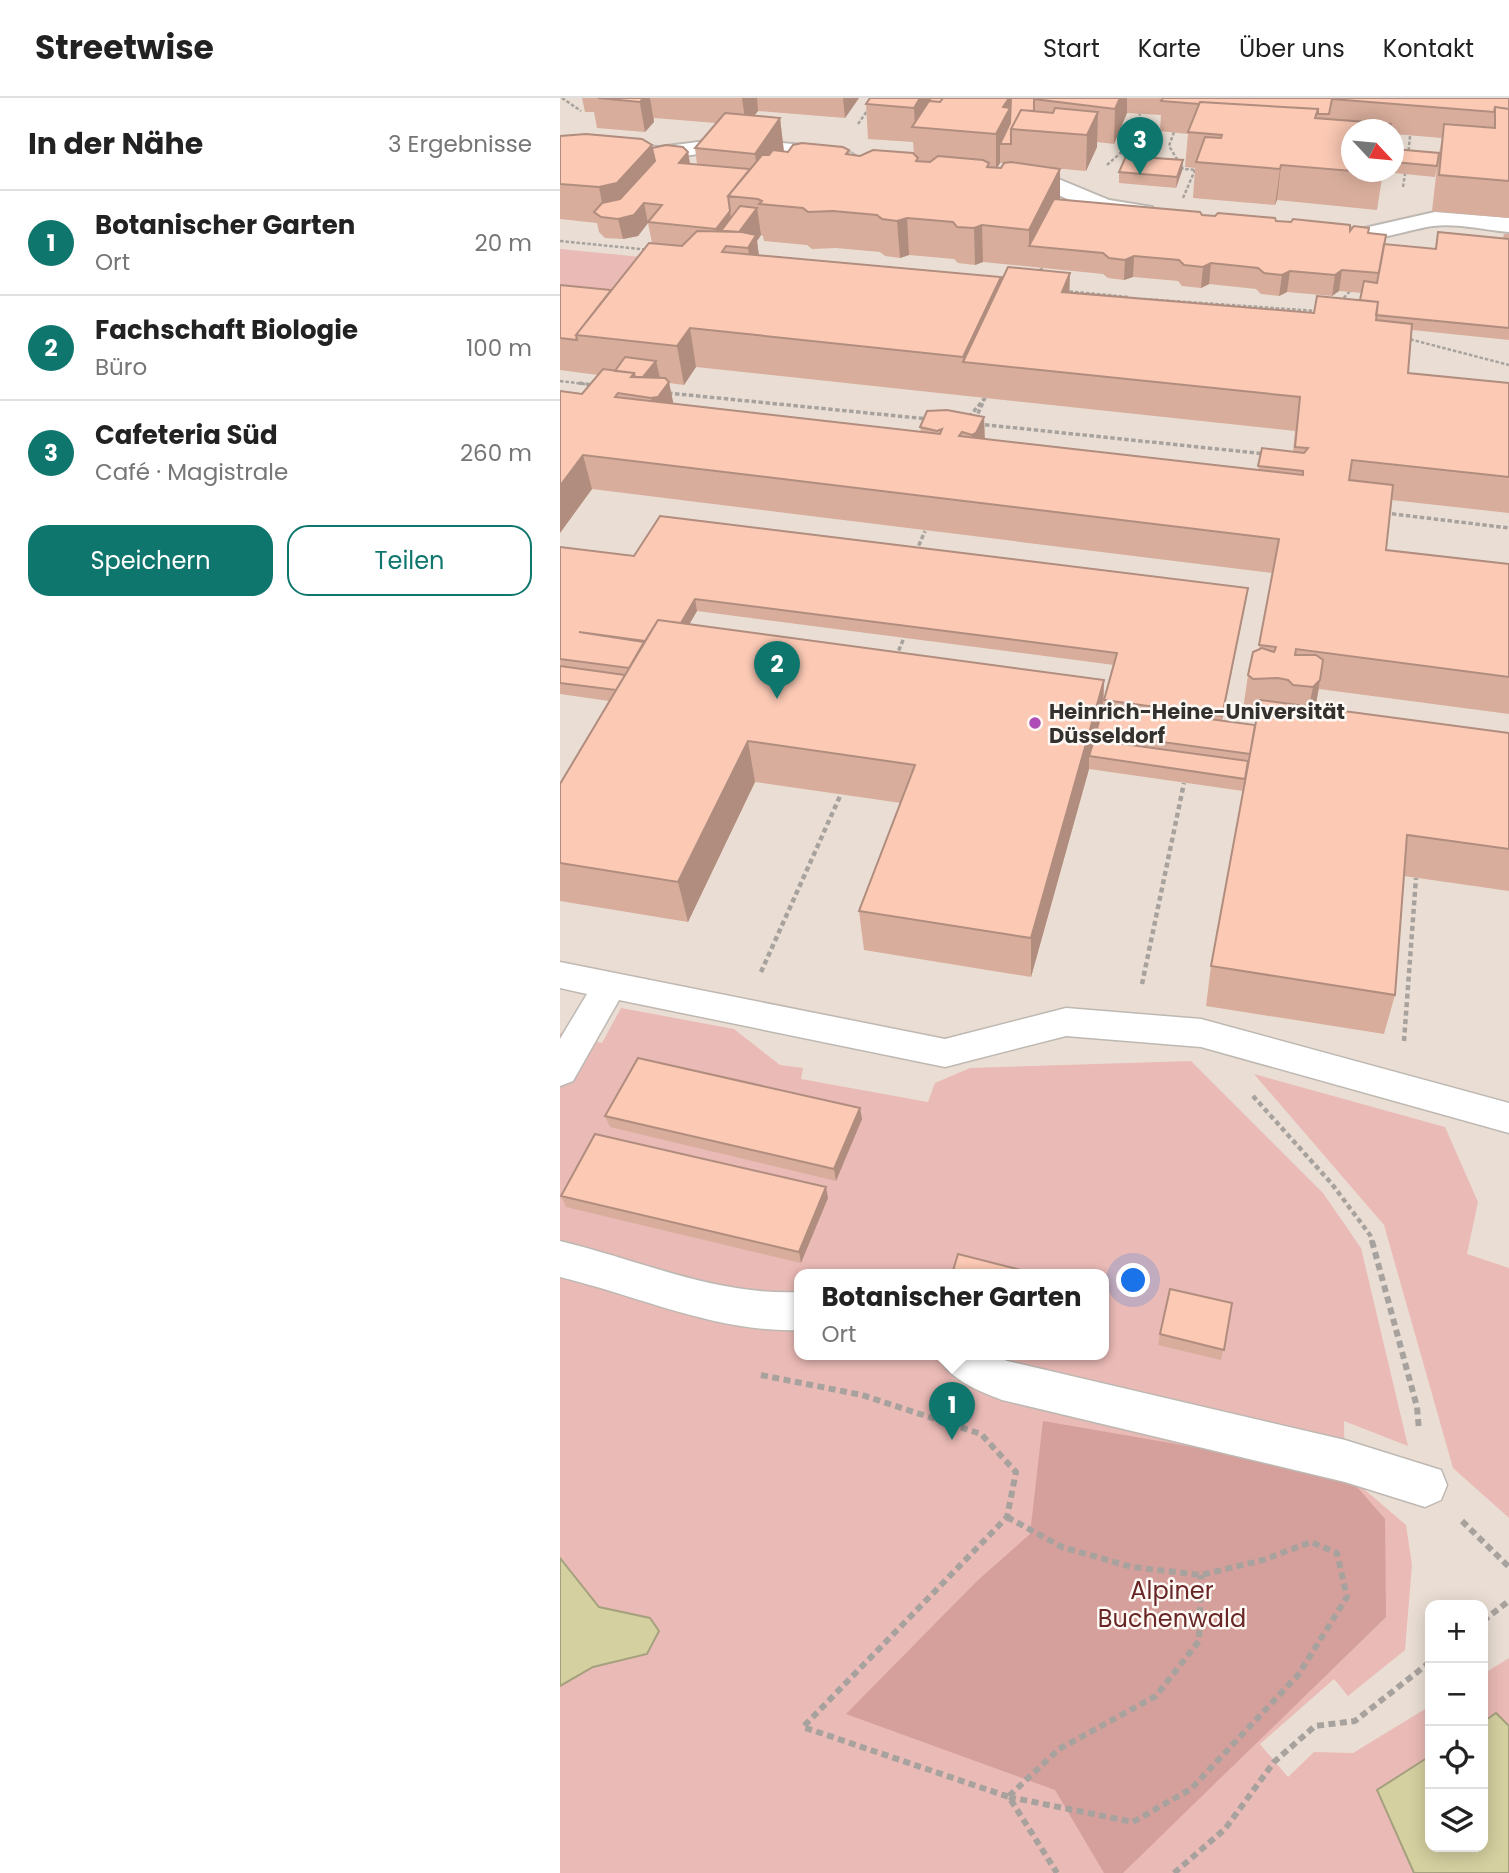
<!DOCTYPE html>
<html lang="de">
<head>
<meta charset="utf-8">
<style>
  body { margin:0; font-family:Poppins,sans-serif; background:#f2f2f2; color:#222 }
  .controls { position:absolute; right:21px; bottom:21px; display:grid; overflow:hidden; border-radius:14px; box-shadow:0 4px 18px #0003 }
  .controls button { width:63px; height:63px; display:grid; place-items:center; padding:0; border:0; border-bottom:2px solid #e0e0e0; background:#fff; color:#222; font:35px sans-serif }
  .compass { position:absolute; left:781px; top:21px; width:63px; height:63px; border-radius:50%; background:#fff; box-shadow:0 4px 18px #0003; rotate:116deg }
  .you { position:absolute; left:574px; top:1183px; width:24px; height:24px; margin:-18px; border:5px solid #fff; border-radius:50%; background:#1a73e8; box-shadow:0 0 0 10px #1a73e833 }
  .badge { display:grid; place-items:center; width:46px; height:46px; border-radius:50%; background:#0f766e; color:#fff; font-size:23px; font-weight:700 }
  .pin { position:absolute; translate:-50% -58px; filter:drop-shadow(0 2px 4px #0008) }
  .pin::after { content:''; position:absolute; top:37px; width:24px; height:21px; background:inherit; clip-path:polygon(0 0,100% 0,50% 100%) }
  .popup { position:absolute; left:234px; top:1171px; width:315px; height:91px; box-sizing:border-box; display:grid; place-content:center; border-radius:14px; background:#fff; filter:drop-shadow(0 2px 5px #0005); font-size:23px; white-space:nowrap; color:#767676 }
  .popup b { font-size:26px; color:#222 }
  .popup::after { content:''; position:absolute; left:50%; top:100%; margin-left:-14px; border:14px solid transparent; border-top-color:#fff }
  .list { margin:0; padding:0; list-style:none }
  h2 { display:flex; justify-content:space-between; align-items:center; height:91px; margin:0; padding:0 28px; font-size:30px }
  h2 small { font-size:23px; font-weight:400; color:#767676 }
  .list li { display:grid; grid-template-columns:46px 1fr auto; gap:21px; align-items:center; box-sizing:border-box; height:105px; padding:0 28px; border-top:2px solid #e0e0e0 }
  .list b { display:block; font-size:26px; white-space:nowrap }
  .list p { margin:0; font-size:23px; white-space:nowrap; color:#767676 }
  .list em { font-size:23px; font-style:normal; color:#767676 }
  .actions { display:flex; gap:14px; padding:21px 28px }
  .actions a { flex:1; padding:16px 0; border:2px solid #0f766e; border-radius:21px; text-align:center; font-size:24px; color:#0f766e }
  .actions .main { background:#0f766e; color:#fff }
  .icon { flex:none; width:38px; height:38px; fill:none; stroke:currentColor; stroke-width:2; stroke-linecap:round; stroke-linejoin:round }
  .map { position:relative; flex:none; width:949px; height:1775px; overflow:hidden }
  header { display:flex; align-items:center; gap:42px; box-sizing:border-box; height:98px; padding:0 35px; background:#fff; border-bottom:2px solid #e0e0e0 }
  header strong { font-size:33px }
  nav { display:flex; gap:38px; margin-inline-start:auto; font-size:24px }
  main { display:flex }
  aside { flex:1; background:#fff }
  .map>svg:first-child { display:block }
  .built { fill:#eaded4; fill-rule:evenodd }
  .green { fill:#eabab6; fill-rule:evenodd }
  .forest { fill:#d5a09b }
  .water { fill:#d5d0a0; stroke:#a5a17e; stroke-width:2 }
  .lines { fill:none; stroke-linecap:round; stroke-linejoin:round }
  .lane-casing { stroke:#beb8b2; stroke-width:3 }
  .street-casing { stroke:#beb8b2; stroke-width:4 }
  .path-far3 { stroke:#a7a29e; stroke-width:2.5; stroke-dasharray:3.5 2; stroke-linecap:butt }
  .path-far2 { stroke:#a7a29e; stroke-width:3.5; stroke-dasharray:4.5 2.5; stroke-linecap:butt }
  .path-far1 { stroke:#a7a29e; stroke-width:4.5; stroke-dasharray:5 3.5; stroke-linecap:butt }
  .path { stroke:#a7a29e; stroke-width:6; stroke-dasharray:7 4.5; stroke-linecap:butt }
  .lane { fill:#fff; fill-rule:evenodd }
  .street { fill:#fff; fill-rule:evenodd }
  .path-bridge { stroke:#a7a29e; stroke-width:3.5; stroke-dasharray:4.5 2.5; stroke-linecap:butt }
  .wall { fill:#d8ad9b; fill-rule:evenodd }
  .shaded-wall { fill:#b08d7e }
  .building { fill:#fbc9b4; stroke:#b08d7e; stroke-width:2 }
  .poi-dot { fill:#ae4db6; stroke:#fef9f4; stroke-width:2.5 }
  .labels { text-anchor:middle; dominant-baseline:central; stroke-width:5; stroke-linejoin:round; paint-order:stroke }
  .poi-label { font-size:21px; font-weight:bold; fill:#34322f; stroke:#fef9f4; text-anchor:start }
  .near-park-label { font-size:24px; fill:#682726; stroke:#fef9f4 }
</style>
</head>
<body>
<header>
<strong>Streetwise</strong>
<nav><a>Start</a><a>Karte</a><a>Über uns</a><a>Kontakt</a></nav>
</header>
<main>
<aside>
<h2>In der Nähe<small>3 Ergebnisse</small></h2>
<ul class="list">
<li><span class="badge">1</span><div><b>Botanischer Garten</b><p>Ort</p></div><em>20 m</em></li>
<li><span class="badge">2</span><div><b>Fachschaft Biologie</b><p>Büro</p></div><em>100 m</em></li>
<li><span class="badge">3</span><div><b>Cafeteria Süd</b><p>Café · Magistrale</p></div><em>260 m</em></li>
</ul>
<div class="actions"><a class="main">Speichern</a><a>Teilen</a></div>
</aside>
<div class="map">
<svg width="949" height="1775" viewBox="0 0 949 1775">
  <rect width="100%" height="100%" fill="#f2ebe6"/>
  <!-- built -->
  <path class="built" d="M0 0H949V1775H0ZM792 32H834V74H792ZM240 1176H544V1256H240ZM870 1507H923V1749H870Z"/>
  <!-- green -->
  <path class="green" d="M0 151 102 161 109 165 0 219Z
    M61 910 174 931 220 967 243 970 241 981 368 1004 375 985 410 970 631 963 763 1095 801 1150 848 1348 784 1323 785 1375 846 1427 852 1467 845 1552 788 1598 774 1581 700 1646 728 1679 754 1654 793 1655 870 1608V1749H923V1576L949 1560V1775H0V935L42 945ZM240 1176H544V1256H240Z
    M694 976 885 1029 918 1104 907 1156 949 1170V1420L893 1370 824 1127Z"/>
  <!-- forest -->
  <path class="forest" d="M483 1323 785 1375 825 1421 826 1519 563 1775H544L495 1692 286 1616 417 1483 470 1436Z"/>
  <!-- water -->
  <path class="water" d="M0 1460 39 1509 90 1520 99 1533 87 1556 33 1569 0 1588Z
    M936 1615 949 1628V1775H854L817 1692 870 1658V1749H923V1624Z"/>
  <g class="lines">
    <defs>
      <path id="lane" d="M0 864 385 941 506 910 641 921 949 1005V1035L641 949 506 938 385 969 59 902 13 983 0 988V941L27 896 0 890Z
        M0 1143C79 1162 157 1198 240 1194V1232C157 1235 79 1198 0 1179Z
        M377 1256H432L447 1263 785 1342 881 1372 887 1387 881 1402 865 1409 785 1384 442 1302C417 1292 389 1282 377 1256Z"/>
      <path id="street" d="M170 40 283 51 294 57 283 63 170 52 99 61 0 56V44L99 49Z
        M450 74 496 80 549 102 592 109 595 114 584 121 536 113 484 91 442 85 439 80Z
        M875 114 949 120V134C925 132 897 125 873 128 848 131 765 160 748 134L759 127 800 131Z"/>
    </defs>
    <!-- lane casing -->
    <use href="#lane" class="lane-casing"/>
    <!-- street casing -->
    <use href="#street" class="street-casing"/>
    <!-- path-far3 -->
    <path class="path-far3" d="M2 0 21 13
      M298 26 316 0
      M614 34 609 48 623 71 640 72
      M848 58 850 38
      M547 67 565 51 580 16
      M843 89 845 76
      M623 100 635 72
      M0 143 90 152
      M475 175 483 170
      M504 193 569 199
      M584 201 757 213
      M780 204 790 193
      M845 240 949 267
      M0 283 33 287"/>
    <!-- path-far2 -->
    <path class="path-far2" d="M19 285 33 287
      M108 295 368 321
      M409 319 425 300
      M418 326 706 356
      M825 415 949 430
      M356 454 365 433
      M336 559 346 535
      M659 615 702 621"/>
    <!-- path-far1 -->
    <path class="path-far1" d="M201 874 281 696
      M582 886 624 685
      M844 943 856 780
      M693 998 772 1086 810 1137 812 1145"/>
    <!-- path -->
    <path class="path" d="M812 1143 857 1309 859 1332
      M201 1277 302 1297 421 1336 456 1374 447 1419 243 1629 449 1699 497 1775
      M447 1419 502 1449 572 1469 641 1477 703 1462 751 1444 777 1455 787 1499 738 1577 631 1691 573 1724 449 1699
      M902 1423 949 1469
      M923 1523 949 1503
      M449 1698 499 1651 596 1598 639 1543 641 1477
      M614 1775 665 1731 714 1664 755 1628 795 1623 870 1564"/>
    <!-- lane -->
    <use href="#lane" class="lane"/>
    <!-- street -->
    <use href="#street" class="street"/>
    <!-- path-bridge -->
    <path class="path-bridge" d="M415 322 425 300"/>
  </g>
  <!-- wall -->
  <path class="wall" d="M22 0H299L285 20 198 13 194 18 220 20 224 53 289 52 290 57 300 58 354 56 353 44 308 41 306 6 370 2 371 0H949V120L872 113 877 69 875 79 824 74H834V51L879 55 882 40 834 36V32H792V74H823L817 112 717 102 715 107 633 100 635 70 625 69 628 36 600 33 601 17 567 15 554 46 537 44V49L526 73 492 70 500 71V101L642 117 716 123 808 135 824 146 875 151 878 134 943 140 944 136H949V242L852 232 848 275 949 285V415L831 402 826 452 949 466V616L759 591 755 609 949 635V793L844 778 835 897 824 936 646 908 651 868 683 693 529 671 471 879 304 852 299 813 341 705 195 684 128 824 0 803V686L49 603 0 596V449L74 458 686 502 662 623 695 627 697 616H688L683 612 688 577 699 551 712 475 32 391 0 435 22 296 38 277 0 272V187L51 192 122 148 92 145 88 125 78 138 63 141 45 140 39 134 37 125 0 121V38L92 50 128 54 130 66H137L135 50 156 25 94 20V24L85 34 37 30 34 14H25ZM440 65H444L441 70H437ZM201 137 203 138 204 143 247 147 252 151 276 150 320 154 325 158 340 160 349 157 394 161 398 165 415 167 423 164 543 176 548 180 564 182 573 179 618 183 622 188 641 190 649 186 696 191 701 196 719 198 727 194 772 198 779 193 802 195 800 202 754 215 509 194 441 183V179L199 157 197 143ZM136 269 735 333 733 354 702 350 698 372 425 341 424 319 360 329 361 334 113 306 109 285 124 287ZM137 513 554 567 544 602V607V582L129 526Z
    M622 73 616 90 559 85V74Z
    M300 1010 302 1021 276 1083 50 1029 45 1018Z
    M1 1098 268 1100 241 1165 6 1109Z
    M672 1205 661 1262 598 1247 600 1236Z"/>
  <!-- shaded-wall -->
  <path class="shaded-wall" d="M79 0H90L94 24 85 34Z
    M182 0H197L198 13 186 28Z
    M283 0H299L285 20Z
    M360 0H370L371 21 355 29 354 10Z
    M449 0H451V45L440 46V65L436 72V36L443 9Z
    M560 0H567V15L554 46 555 11Z
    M538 14 537 49 526 73 527 37Z
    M220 20 224 55 207 92 198 103V80L195 56Z
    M92 47 98 83 84 105 88 125 78 138 63 141 58 121 45 120 39 89Z
    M128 54 131 73 119 65Z
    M623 62 622 73 616 90 617 79Z
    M721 67 717 102 715 107 720 71Z
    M500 71V107L469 148V168V132Z
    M197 110 201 137 197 143 201 174 193 187 188 150 173 143Z
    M170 113 173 134 157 142 156 131Z
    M347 120 349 157 340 160 337 123Z
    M422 127 423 164 415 167 414 130Z
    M574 158 573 179 564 182 565 162Z
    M651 165 649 186 641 190 643 169Z
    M782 172 779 193 772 198 775 177Z
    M730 173 727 194 719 198 722 177Z
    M510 175 509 208 502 194Z
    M441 179 442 217 403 264V259Z
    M130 230 136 269 124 287 117 248Z
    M96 263 101 284 76 287Z
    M109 284 116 318 98 335 91 300Z
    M424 319 425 353 413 371 412 337Z
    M23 357 32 391 0 435V388Z
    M688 490 686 502 660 630 662 618Z
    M135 501 137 513 111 558 108 546Z
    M544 582 542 622 536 635 535 647 529 658V671L471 879V840Z
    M760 582 754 618 746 624 753 589Z
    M188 643 195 684 128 824 118 784Z
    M300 1010 302 1021 276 1083 274 1071Z
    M266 1089 268 1100 241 1165 239 1154Z"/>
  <!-- building -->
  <path class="building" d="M38 0H83L80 4Z
    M310 0H360L354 10 306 6Z
    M371 0H383L380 4 369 3Z
    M383 0H449L443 9 450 10 436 36 352 29 369 3 380 4Z
    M451 0H474V13L461 12 451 31V46H440L450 25Z
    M474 0H560L555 11 474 1Z
    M603 0H949V11L935 9 934 14 772 1 769 16H758V11L640 4 639 6 601 3Z
    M640 4 758 11 755 20 831 26 830 32H792V73L721 67 720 71 636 64 645 39 661 40 662 37 628 34Z
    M935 9 949 11V83L879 77 884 26 935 30Z
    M495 10 538 14 527 37 451 31 461 12 493 15Z
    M165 15 220 20 195 56 135 50Z
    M26 36 82 41 92 47 57 85 39 89 0 86V38Z
    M242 45 283 49 289 52 286 56 300 58 313 52 353 55 358 60 356 63 370 64 378 58 423 62 429 65 427 69 441 70 444 65 451 64 500 71 469 132 422 127 414 130 397 129 393 124 347 120 337 123 322 121 317 117 273 113 248 114 243 110 199 106 202 103 198 101 168 98 202 57H209L213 52 228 54 233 47Z
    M106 47 123 49 128 54 119 65 190 71 168 98 170 113 156 131 88 124 102 107 84 105 74 117 58 121 41 119 34 114 42 105 60 101 95 63 92 50Z
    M834 51 879 55 877 68 834 64Z
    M566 58 623 62 617 79 559 74Z
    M799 74H823V76Z
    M494 101 640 114 642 117 655 118 658 115 715 120 716 123 731 124 733 121 790 127V133L794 128 809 130 808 135 826 137 819 175 782 172 775 177 730 173 722 177 704 175 698 170 651 165 643 169 624 167 619 162 574 158 565 162 549 160 543 155 469 148Z
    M180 108 197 110 179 134 161 133Z
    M137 133 182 134 196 137 188 150 166 148 162 154 441 179 403 259 130 230 117 248 16 237 89 145 122 148Z
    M878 134 949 141V230L816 217 818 204 800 202 804 183 817 185 824 146 876 151Z
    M448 169 510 175 502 194 754 215 757 198 818 204 816 222 852 226 848 275 949 285V379L792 362 789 382 833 387 826 452 949 466V579L736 551 735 557H756L763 562 760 582 753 589 733 587 728 582 718 580 693 581 688 577 693 554 702 550 714 554 716 549 699 547 719 441 23 357 0 388V293L22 296 43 271 74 275 71 279 105 280 109 284 98 299 91 300 58 295 55 299 380 336 382 331 377 333 360 329 367 313 387 312 424 319 416 335 412 337 402 334 399 338 743 377V373L698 368 702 350 744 355 748 350 735 349 740 299 403 264Z
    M0 187 51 192 16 237 17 242 0 240Z
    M65 259 96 263 83 279H75L74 275 55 273Z
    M100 418 688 490 662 618 544 602 557 555 135 501 121 525 98 522 85 543 19 534 84 544 69 570 0 561V449L74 458Z
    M98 522 544 582 471 840 299 813 355 667 188 643 118 784 0 765V686Z
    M0 568 65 577 56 592 0 585Z
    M700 602 949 635V751L847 737 835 897 651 868Z
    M543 607 695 627 690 656 536 635Z
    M534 642 688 663 685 681 529 658Z
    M78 960 300 1010 274 1071 45 1018Z
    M35 1036 266 1089 239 1154 1 1098Z
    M398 1156 477 1176H392Z
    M610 1191 672 1205 664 1252 600 1236Z"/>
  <!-- markers -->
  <circle class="poi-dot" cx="475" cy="625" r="7"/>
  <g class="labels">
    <!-- poi labels -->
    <g class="poi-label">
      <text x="489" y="613">Heinrich-Heine-Universität<tspan x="489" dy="24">Düsseldorf</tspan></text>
    </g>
    <!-- near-park labels -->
    <g class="near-park-label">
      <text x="612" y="1492">Alpiner<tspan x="612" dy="28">Buchenwald</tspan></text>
    </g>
  </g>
</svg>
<div class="controls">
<button>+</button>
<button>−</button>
<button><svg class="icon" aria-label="locate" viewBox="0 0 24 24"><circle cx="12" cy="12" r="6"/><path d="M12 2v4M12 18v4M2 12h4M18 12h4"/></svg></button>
<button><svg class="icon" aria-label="layers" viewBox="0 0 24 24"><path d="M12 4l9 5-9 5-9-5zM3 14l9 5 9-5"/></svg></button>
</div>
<svg class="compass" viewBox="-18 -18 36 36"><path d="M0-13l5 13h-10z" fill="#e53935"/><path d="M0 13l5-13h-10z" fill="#767676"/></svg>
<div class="you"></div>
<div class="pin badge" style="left:392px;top:1342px">1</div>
<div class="popup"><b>Botanischer Garten</b>Ort</div>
<div class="pin badge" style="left:217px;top:601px">2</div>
<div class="pin badge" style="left:580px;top:77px">3</div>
</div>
</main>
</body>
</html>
